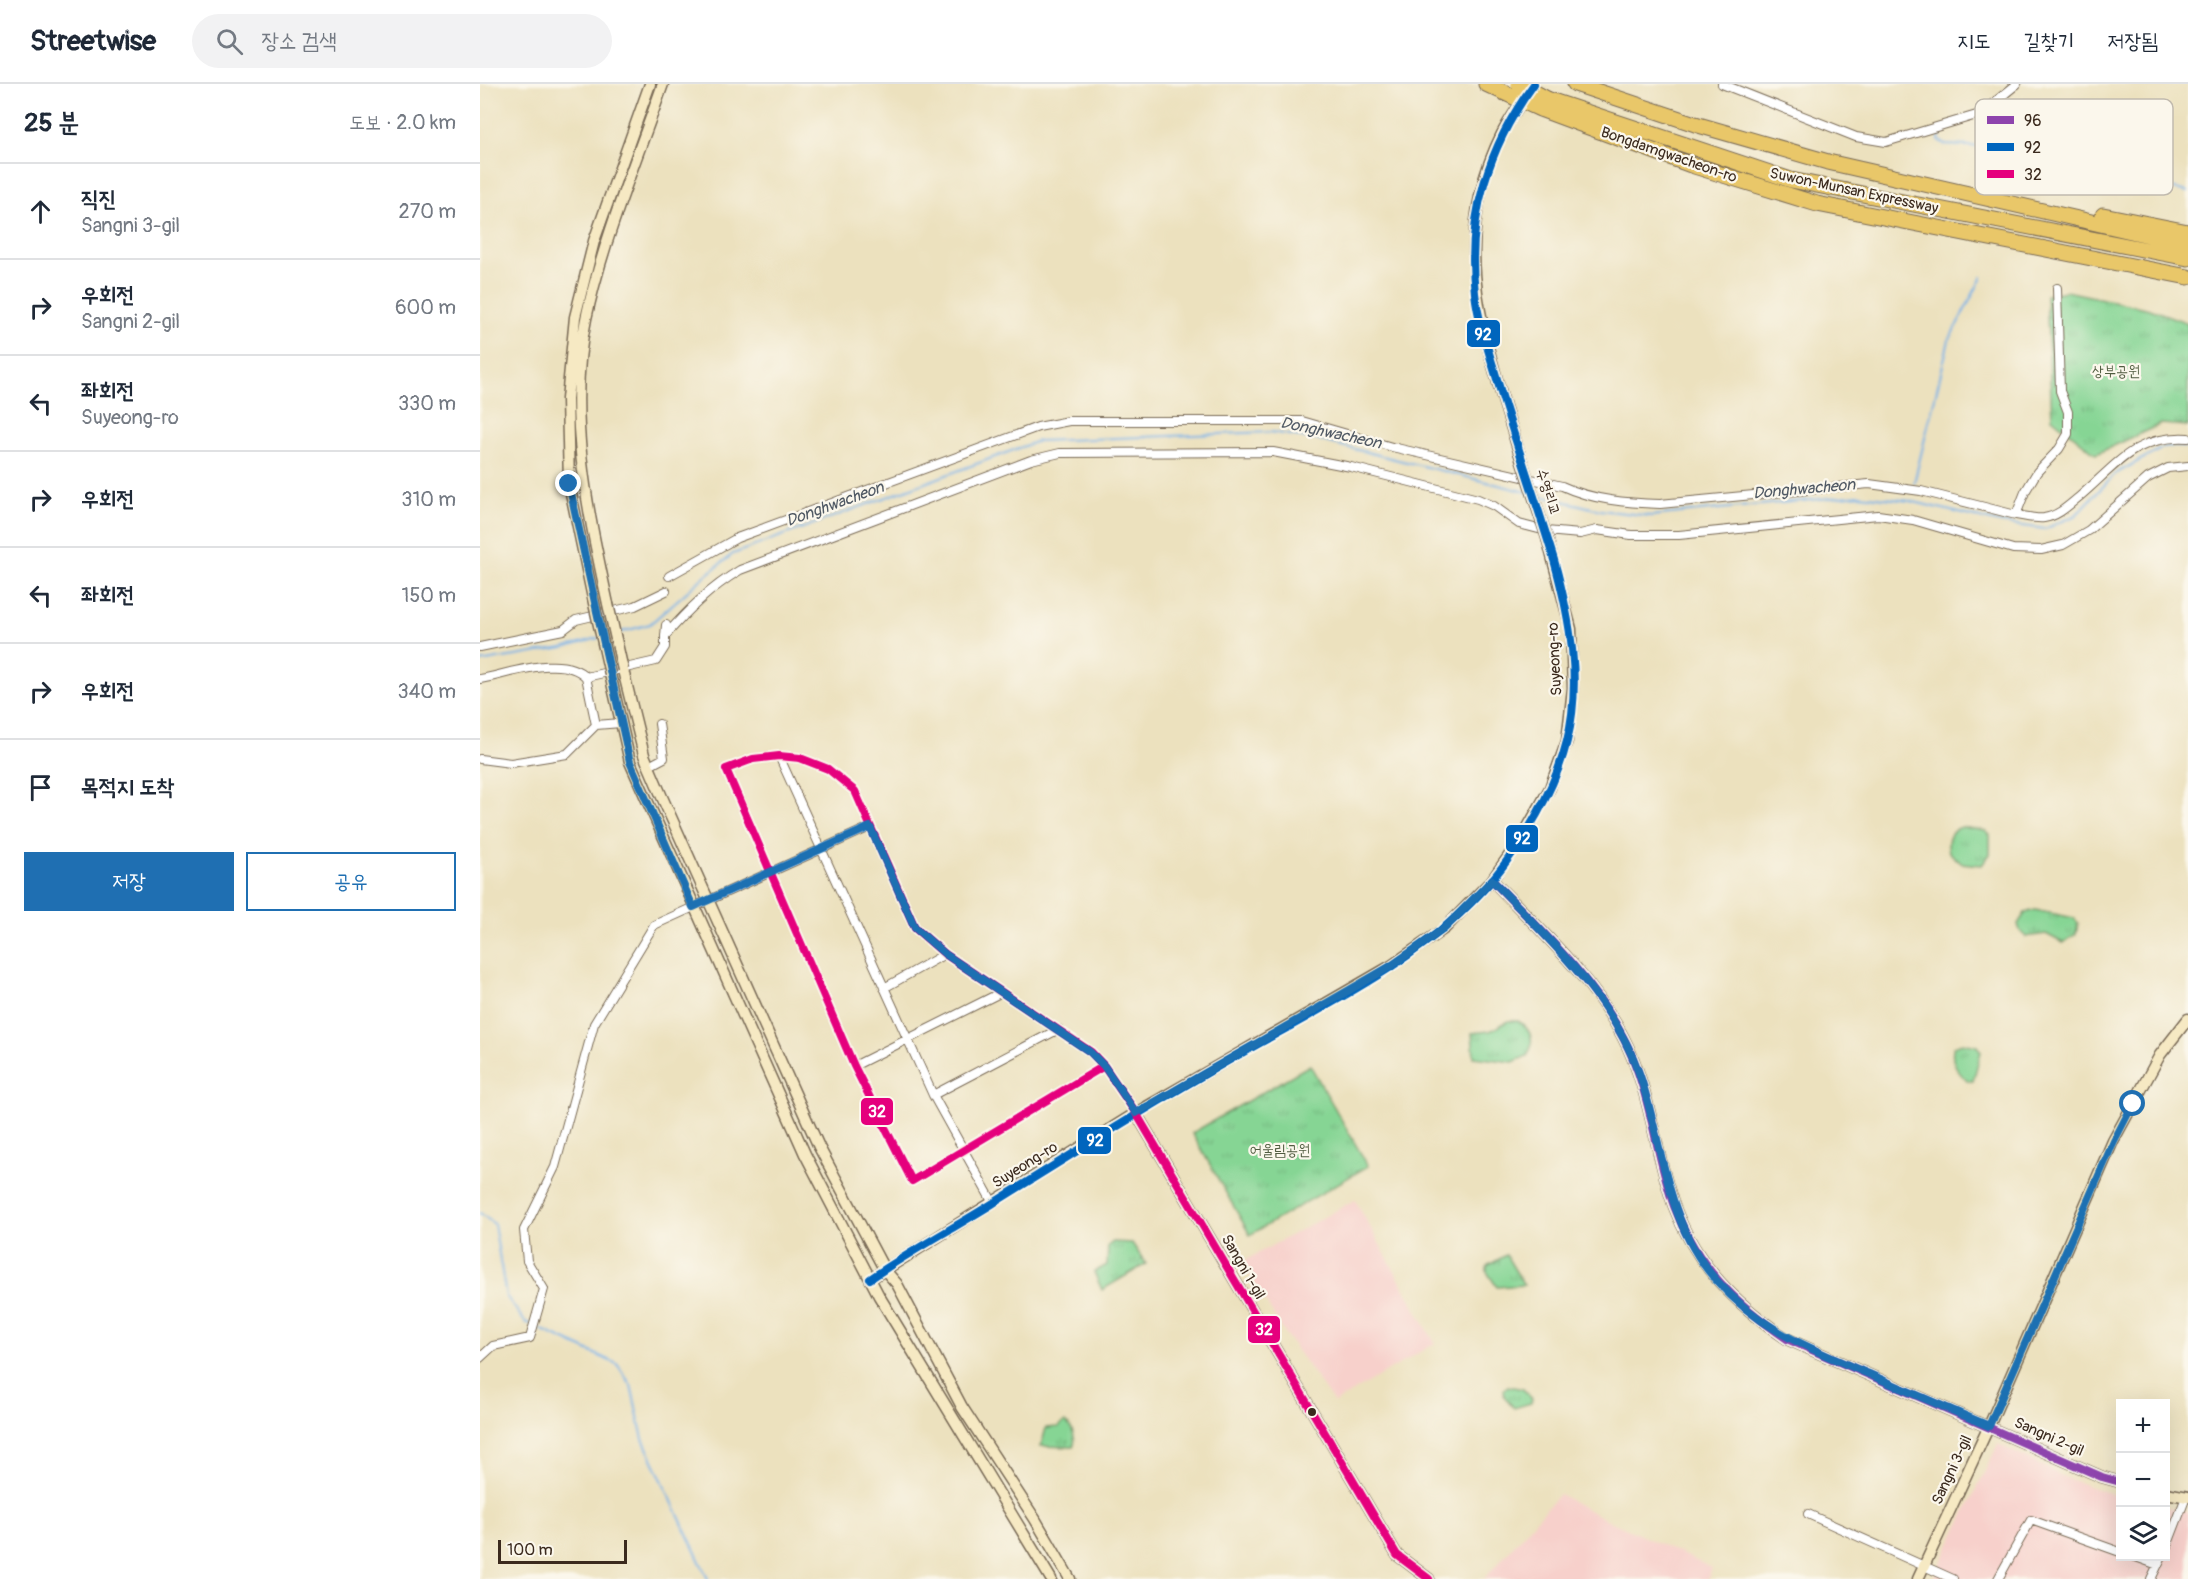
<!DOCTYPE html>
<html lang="ko">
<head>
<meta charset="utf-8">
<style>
  body { margin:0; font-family:Pangolin,"Poor Story",sans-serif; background:#f2f2f3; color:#1f2937 }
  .controls { position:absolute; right:18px; bottom:18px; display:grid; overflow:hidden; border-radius:0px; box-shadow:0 6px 24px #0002 }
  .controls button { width:54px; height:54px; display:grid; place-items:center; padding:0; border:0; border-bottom:2px solid #e0e1e3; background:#fff; color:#1f2937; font:30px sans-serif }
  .scale { position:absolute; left:18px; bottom:15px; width:129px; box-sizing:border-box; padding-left:6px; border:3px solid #3b2a1e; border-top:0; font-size:16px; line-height:21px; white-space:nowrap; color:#3b2a1e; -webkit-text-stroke:4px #fbf7ec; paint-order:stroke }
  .stop { position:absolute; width:18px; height:18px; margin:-14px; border:4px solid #1f6fb2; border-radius:50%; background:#fff }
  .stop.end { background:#1f6fb2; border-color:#fff; box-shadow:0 2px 6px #0008 }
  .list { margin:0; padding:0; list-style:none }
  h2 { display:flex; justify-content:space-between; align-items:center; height:78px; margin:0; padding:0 24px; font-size:26px }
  h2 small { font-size:20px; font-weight:400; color:#747a83 }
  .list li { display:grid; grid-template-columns:39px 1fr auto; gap:18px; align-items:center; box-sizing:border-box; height:96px; padding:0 24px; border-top:2px solid #e0e1e3 }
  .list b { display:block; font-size:22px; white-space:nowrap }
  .list p { margin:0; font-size:20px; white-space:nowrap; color:#747a83 }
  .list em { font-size:20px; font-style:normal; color:#747a83 }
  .actions { display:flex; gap:12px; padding:18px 24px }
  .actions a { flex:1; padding:14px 0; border:2px solid #1f6fb2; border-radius:0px; text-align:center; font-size:21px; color:#1f6fb2 }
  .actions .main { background:#1f6fb2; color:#fff }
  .icon { flex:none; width:33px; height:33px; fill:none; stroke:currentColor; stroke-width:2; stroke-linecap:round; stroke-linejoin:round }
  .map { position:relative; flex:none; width:1708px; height:1495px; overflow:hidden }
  header { display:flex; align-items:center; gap:36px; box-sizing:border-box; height:84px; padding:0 30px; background:#fff; border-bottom:2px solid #e0e1e3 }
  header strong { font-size:28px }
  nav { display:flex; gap:33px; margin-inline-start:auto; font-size:21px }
  .search { width:420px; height:54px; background:#f2f2f3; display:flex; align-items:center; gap:15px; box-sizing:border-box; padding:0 21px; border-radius:33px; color:#747a83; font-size:22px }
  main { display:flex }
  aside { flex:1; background:#fff }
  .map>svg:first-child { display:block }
  .built { fill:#f7d0cb }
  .park { fill:url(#park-tufts); stroke:#608059; stroke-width:1.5 }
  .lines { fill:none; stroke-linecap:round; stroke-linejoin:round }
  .stream { stroke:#76b1e7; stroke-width:2 }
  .street-casing { stroke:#796a56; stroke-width:10 }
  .secondary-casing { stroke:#796a56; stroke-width:13 }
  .highway-casing { stroke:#796a56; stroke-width:17 }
  .street { stroke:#fff; stroke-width:8 }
  .secondary { stroke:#f6e9c3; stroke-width:10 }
  .highway { stroke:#e9c769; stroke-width:15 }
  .secondary-bridge-casing { stroke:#796a56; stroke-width:13; stroke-linecap:butt }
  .highway-bridge-casing { stroke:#796a56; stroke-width:17; stroke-linecap:butt }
  .secondary-bridge { stroke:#f6e9c3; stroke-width:10 }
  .highway-bridge { stroke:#e9c769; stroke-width:15 }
  .bus-1-casing { stroke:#fbf7ec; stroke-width:12 }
  .bus-2-casing { stroke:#fbf7ec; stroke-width:12 }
  .bus-3-casing { stroke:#fbf7ec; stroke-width:12 }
  .bus-1 { stroke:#8e44ad; stroke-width:8 }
  .bus-2 { stroke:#0065bd; stroke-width:8 }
  .bus-3 { stroke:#e5007d; stroke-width:8 }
  .route { stroke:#1f6fb2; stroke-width:8 }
  .bus-dot { fill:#3b2a1e; stroke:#fbf7ec; stroke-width:2 }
  .labels { text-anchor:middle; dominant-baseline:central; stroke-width:4.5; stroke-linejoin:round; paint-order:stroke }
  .street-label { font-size:15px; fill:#3b2a1e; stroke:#fbf7ec }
  .park-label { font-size:15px; fill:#525d41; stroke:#fbf7ec }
  .water-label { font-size:16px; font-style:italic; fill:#505964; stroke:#fbf7ec }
  .key { fill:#fbf7ec; stroke:#c1baae; stroke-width:1.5 }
  .key-label { font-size:16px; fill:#3b2a1e }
  .line-badge { stroke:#fbf7ec; stroke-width:2 }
  .badge-label { font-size:16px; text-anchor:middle; font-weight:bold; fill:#fff }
</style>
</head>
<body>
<header>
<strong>Streetwise</strong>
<div class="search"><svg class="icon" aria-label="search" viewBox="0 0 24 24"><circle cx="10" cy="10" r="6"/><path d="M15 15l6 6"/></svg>장소 검색</div>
<nav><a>지도</a><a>길찾기</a><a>저장됨</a></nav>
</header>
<main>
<aside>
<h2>25 분<small>도보 · 2.0 km</small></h2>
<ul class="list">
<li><svg class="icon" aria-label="ahead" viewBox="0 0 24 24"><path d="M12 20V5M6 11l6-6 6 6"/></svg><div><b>직진</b><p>Sangni 3-gil</p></div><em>270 m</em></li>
<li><svg class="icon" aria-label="right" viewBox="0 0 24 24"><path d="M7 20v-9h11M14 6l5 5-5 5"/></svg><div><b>우회전</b><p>Sangni 2-gil</p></div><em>600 m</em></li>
<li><svg class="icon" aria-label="left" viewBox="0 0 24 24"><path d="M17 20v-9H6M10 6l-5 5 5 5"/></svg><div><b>좌회전</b><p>Suyeong-ro</p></div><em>330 m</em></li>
<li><svg class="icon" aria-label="right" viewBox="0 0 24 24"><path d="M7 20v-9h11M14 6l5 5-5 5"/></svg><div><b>우회전</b></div><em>310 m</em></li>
<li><svg class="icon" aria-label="left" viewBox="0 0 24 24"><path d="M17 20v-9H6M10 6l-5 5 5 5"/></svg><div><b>좌회전</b></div><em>150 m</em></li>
<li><svg class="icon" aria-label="right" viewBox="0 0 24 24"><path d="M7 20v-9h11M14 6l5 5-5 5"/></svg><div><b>우회전</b></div><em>340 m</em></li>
<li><svg class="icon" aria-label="arrive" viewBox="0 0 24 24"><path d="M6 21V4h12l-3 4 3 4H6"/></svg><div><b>목적지 도착</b></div></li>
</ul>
<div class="actions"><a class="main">저장</a><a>공유</a></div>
</aside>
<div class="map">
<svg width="1708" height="1495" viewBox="0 0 1708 1495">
  <defs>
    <pattern id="park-tufts" width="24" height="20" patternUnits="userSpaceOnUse" patternTransform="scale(1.5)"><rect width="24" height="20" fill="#86d594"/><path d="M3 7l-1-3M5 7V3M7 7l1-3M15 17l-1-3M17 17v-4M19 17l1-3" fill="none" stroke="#75b77f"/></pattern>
  </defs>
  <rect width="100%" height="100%" fill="#fbf7ec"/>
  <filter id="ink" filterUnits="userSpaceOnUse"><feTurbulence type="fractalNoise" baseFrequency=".0167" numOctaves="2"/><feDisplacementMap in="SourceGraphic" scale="12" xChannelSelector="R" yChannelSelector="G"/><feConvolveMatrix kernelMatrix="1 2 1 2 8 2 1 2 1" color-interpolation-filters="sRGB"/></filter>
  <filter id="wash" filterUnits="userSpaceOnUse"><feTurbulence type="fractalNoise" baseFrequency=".008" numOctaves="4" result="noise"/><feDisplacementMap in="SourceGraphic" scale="24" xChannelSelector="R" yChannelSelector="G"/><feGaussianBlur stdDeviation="1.35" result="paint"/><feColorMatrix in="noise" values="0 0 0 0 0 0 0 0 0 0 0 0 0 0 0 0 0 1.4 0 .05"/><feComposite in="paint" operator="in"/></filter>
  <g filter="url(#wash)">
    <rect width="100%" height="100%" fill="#ece1be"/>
    <!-- built -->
    <path class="built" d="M875 1116 955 1259 854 1319 802 1245 762 1178Z
      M1518 1360 1586 1394 1640 1413V1472H1686V1423L1708 1427V1495H1453Z
      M1079 1410 1123 1434 1232 1484 1228 1495H1004Z"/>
    <!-- park -->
    <path class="park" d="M1586 207 1670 225 1708 239V342L1681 340 1616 370 1572 334 1566 211Z
      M1482 743 1505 747 1510 751V770L1502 781 1481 779 1469 768C1466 756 1470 746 1482 743Z
      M1555 826 1594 834 1598 839 1596 850 1583 859 1566 850 1546 853 1540 847 1538 840 1545 829Z
      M1028 937H1038C1052 945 1055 959 1047 972L1033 978 994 973 992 949 1010 947Z
      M1482 959 1497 962 1501 968 1493 997H1487C1478 988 1469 975 1474 962Z
      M830 981 888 1082 770 1151 712 1049Z
      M633 1158 652 1159 666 1180 622 1206 614 1188 627 1181 628 1162Z
      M1026 1171 1044 1201 1017 1203 1007 1188V1182Z
      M1028 1302 1043 1305 1052 1315 1051 1319 1034 1324 1024 1312V1305Z
      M585 1338C592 1341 597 1357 593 1363L561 1362 566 1344 578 1343Z"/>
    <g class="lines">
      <!-- stream -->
      <path class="stream" d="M1460 50 1459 56 1465 61 1511 63 1708 108
        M1434 399 1469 256 1502 193
        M1058 411 1120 426 1170 432 1380 411 1430 417 1520 439 1565 445 1596 431 1635 390 1686 362 1708 363
        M138 549 170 540 226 491 253 470 558 357 791 348 834 355 1047 408
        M0 578 83 564 118 554
        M0 1129 14 1140 26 1212 45 1238 50 1240
        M56 1243 137 1280 151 1301 163 1355 228 1495"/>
    </g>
  </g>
  <g filter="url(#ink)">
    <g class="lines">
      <defs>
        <path id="street" d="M1242 0 1376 53 1406 58 1500 30 1537 0
          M1536 431C1544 432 1555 435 1564 434 1578 432 1588 422 1599 413 1636 382 1654 351 1708 354
          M189 492 257 454 558 343 589 337H822L912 363 1082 402C1112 416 1147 419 1180 420L1389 400 1441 407 1536 431 1545 408 1557 388 1579 365 1588 350V328L1580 307 1577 204
          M186 541 185 552C208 526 230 504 260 486L551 376 580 369 793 368 871 383 998 415 1014 422 1039 440 1066 447 1100 450 1117 446 1151 451H1199L1398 431 1433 436 1533 465 1561 466 1583 461 1609 446 1668 394 1688 384 1708 382
          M0 563 83 546 96 536 155 522 186 507
          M106 593 116 641
          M0 595C29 590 83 569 106 593L176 577 185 563V552
          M299 672 453 1011 513 1119
          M0 675 31 679 87 670 116 641 141 639
          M169 682 184 674 179 640
          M404 904 465 870
          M374 982 520 909
          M624 982 432 1097 374 982 246 685 273 675 299 672 320 674 348 685 375 707 435 844 465 870 611 968 624 982 656 1029
          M453 1011 579 945
          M0 1274 13 1262 50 1254 64 1205 47 1177 44 1146 75 1083 114 940 174 841 390 743
          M1328 1430 1473 1495
          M1686 1465 1706 1413
          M1653 1472 1678 1481
          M1518 1495 1551 1436 1640 1468
          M1671 1495 1682 1472"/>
        <path id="secondary" d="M1039 368C1006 257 966 162 1022 50 1029 36 1038 24 1046 11
          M128 520C108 427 86 330 106 235 122 159 157 74 183 0
          M115 524 89 400 87 315 95 233 114 157 170 0
          M143 586 164 671 182 713 339 1063 404 1185 417 1200 482 1323 555 1435 590 1495
          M130 590 150 678 325 1070 399 1212 571 1495
          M1012 796C1058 844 1112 893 1143 953 1171 1006 1174 1067 1194 1122 1217 1183 1255 1219 1307 1255L1622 1393 1640 1398
          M656 1029 917 1471 949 1495
          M390 1195 656 1029 911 882 965 844 1012 796 1043 752 1070 704 1087 657 1093 604 1091 545 1068 457
          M1686 1409 1708 1413
          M1438 1495 1509 1342 1633 1057 1680 971 1708 935"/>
        <path id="highway" d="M1006 0 1023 8
          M1095 0 1215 40 1348 78 1708 160
          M1067 15 1311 96 1708 174
          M1060 25 1211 81 1337 120 1708 193
          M1623 131 1708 148"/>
      </defs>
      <!-- street casing -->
      <use href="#street" class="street-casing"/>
      <!-- secondary casing -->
      <use href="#secondary" class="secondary-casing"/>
      <!-- highway casing -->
      <use href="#highway" class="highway-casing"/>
      <!-- street -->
      <use href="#street" class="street"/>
      <!-- secondary -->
      <use href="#secondary" class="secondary"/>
      <!-- highway -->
      <use href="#highway" class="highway"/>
      <defs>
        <path id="secondary-bridge" d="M1039 368 1068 457
          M128 520 143 586
          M115 524 130 590"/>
        <path id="highway-bridge" d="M1039 0 1067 15
          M1023 8 1060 25"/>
      </defs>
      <!-- secondary-bridge casing -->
      <use href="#secondary-bridge" class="secondary-bridge-casing"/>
      <!-- highway-bridge casing -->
      <use href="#highway-bridge" class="highway-bridge-casing"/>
      <!-- secondary-bridge -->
      <use href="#secondary-bridge" class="secondary-bridge"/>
      <!-- highway-bridge -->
      <use href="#highway-bridge" class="highway-bridge"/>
      <defs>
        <path id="bus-1" d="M1012 796C1058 844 1112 893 1143 953 1171 1006 1174 1067 1194 1122 1217 1183 1255 1219 1307 1255L1622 1393 1640 1398"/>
        <path id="bus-2" d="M390 1195C429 1168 472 1145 512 1120 589 1072 665 1024 744 979 836 926 942 879 1012 796 1044 757 1075 706 1087 657 1102 598 1090 534 1074 476 1057 420 1038 365 1021 309 1012 276 999 243 995 209 986 133 1009 61 1054 0"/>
        <path id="bus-3" d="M624 982 432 1097 374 982 246 685 273 675 299 672 320 674 348 685 375 707 435 844 465 870 611 968 624 982 656 1029 917 1471 949 1495"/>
      </defs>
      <!-- bus-1 casing -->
      <use href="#bus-1" class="bus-1-casing"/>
      <!-- bus-2 casing -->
      <use href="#bus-2" class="bus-2-casing"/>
      <!-- bus-3 casing -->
      <use href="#bus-3" class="bus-3-casing"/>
      <!-- bus-1 -->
      <use href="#bus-1" class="bus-1"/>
      <!-- bus-2 -->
      <use href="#bus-2" class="bus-2"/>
      <!-- bus-3 -->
      <use href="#bus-3" class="bus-3"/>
    </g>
  </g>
  <g class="lines" filter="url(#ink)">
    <!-- route -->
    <path class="route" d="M89 400 150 678 213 823 390 743 435 844 465 870 610 968 624 982 656 1029 911 882 965 844 1012 796C1067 853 1132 913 1159 989 1183 1058 1185 1139 1236 1196 1280 1246 1329 1264 1389 1290 1429 1308 1469 1325 1509 1342L1634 1057 1653 1020"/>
  </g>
  <!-- markers -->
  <circle class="bus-dot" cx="832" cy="1328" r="5"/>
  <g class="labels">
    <!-- street labels -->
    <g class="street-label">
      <text transform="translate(1189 71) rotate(19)">Bongdamgwacheon-ro</text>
      <text transform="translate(1374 107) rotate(12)">Suwon-Munsan Expressway</text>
      <text transform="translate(1068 408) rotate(72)">수영리교</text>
      <text transform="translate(1075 575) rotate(-93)">Suyeong-ro</text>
      <text transform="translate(545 1081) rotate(-32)">Suyeong-ro</text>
      <text transform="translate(763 1183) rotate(60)">Sangni 1-gil</text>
      <text transform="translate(1569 1353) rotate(24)">Sangni 2-gil</text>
      <text transform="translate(1472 1386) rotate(-65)">Sangni 3-gil</text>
    </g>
    <!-- park labels -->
    <g class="park-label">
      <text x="1636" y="287">상부공원</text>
      <text x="800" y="1066">어울림공원</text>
    </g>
    <!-- water labels -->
    <g class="water-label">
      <text transform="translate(851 349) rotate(12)">Donghwacheon</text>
      <text transform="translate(1324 405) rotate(-5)">Donghwacheon</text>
      <text transform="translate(355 420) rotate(-20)">Donghwacheon</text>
    </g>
  </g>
  <!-- legend -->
  <rect x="1495" y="15" width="198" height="96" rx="9" class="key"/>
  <rect x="1507" y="32" width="27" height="8" fill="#8e44ad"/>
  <rect x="1507" y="59" width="27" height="8" fill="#0065bd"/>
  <rect x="1507" y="86" width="27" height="8" fill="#e5007d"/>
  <g class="key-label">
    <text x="1544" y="42">96</text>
    <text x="1544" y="69">92</text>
    <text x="1544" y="96">32</text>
  </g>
  <g class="line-badge">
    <rect x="986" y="235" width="35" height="29" rx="6" fill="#0065bd"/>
    <rect x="1025" y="740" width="34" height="29" rx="6" fill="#0065bd"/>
    <rect x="380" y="1013" width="34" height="29" rx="6" fill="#e5007d"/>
    <rect x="597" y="1042" width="35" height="29" rx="6" fill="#0065bd"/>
    <rect x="767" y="1231" width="34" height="29" rx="6" fill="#e5007d"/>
  </g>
  <g class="badge-label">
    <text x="1003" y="256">92</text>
    <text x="1042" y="760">92</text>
    <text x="397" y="1033">32</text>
    <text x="615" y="1062">92</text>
    <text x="784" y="1251">32</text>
  </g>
</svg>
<div class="controls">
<button>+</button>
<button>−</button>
<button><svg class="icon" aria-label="layers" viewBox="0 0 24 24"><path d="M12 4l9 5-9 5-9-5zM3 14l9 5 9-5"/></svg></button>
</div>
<div class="scale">100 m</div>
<div class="stop" style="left:1653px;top:1020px"></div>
<div class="stop end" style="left:89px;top:400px"></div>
</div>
</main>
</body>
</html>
